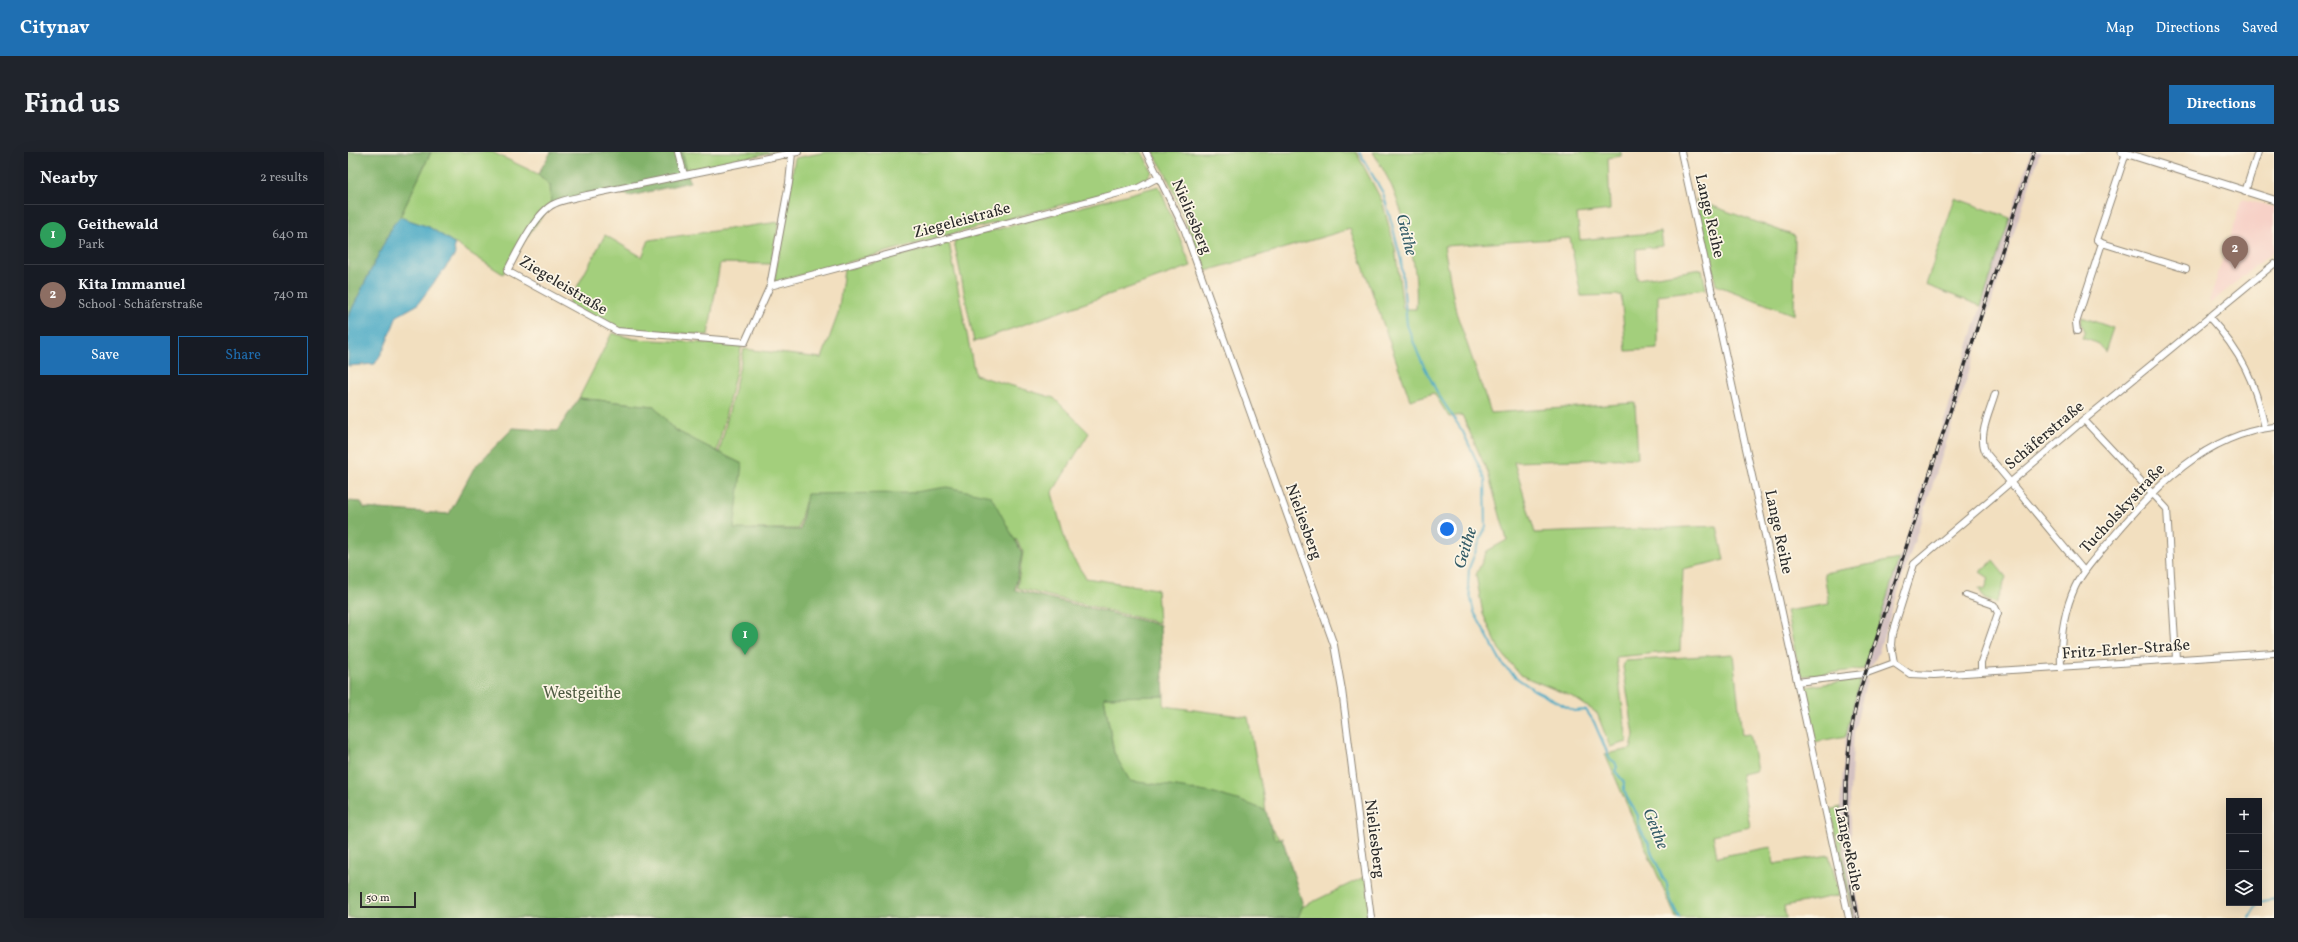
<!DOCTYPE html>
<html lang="en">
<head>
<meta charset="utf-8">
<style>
  body { margin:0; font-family:Vollkorn,serif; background:#20242c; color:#f1f3f6 }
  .controls { position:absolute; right:12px; bottom:12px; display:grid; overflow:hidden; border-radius:0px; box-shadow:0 4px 16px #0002 }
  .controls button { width:36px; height:36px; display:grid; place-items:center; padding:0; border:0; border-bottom:1px solid #363941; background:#171b24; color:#f1f3f6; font:20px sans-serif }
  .scale { position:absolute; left:12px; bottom:10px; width:56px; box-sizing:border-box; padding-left:4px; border:2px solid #2b2b2b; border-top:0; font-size:11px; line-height:14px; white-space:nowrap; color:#2b2b2b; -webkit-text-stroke:3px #fcf5e5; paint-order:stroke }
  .you { position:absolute; left:1099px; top:377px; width:14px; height:14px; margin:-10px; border:3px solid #fff; border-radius:50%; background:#1a73e8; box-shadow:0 0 0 6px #1a73e833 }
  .badge { display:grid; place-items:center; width:26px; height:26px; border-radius:50%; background:#1f6fb2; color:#fff; font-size:13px; font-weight:700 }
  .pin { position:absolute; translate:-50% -33px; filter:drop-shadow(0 1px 2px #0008) }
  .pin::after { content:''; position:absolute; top:21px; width:14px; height:12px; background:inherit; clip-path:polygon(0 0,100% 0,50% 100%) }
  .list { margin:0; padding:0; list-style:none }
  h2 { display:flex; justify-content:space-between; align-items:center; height:52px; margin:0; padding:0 16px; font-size:17px }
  h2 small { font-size:13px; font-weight:400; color:#9ea1a6 }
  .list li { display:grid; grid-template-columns:26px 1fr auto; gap:12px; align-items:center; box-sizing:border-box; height:60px; padding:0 16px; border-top:1px solid #363941 }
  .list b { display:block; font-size:15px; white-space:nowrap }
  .list p { margin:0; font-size:13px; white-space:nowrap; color:#9ea1a6 }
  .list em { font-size:13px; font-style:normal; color:#9ea1a6 }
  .actions { display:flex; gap:8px; padding:12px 16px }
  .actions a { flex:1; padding:9px 0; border:1px solid #1f6fb2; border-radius:0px; text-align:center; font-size:14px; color:#1f6fb2 }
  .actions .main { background:#1f6fb2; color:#fff }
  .icon { flex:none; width:22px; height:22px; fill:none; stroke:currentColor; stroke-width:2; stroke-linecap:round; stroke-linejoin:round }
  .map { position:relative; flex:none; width:1926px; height:766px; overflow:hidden; border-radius:0px }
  header { display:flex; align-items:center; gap:24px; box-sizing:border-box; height:56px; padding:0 20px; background:#1f6fb2; color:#fff }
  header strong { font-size:19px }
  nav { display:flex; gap:22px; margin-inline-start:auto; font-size:14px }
  .intro { display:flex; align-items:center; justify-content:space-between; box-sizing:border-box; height:96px; padding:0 24px }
  h1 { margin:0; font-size:28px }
  .button { padding:10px 18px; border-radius:0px; background:#1f6fb2; color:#fff; font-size:14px; font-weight:700 }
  main { display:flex; gap:24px; padding:0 24px }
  aside { flex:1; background:#171b24; border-radius:0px; box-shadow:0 4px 16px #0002 }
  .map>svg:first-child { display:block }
  .built { fill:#f7d1c7 }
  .industrial { fill:#d2bfc0 }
  .green { fill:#a3cf7b; stroke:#677d53; fill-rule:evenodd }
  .forest { fill:#82b26b; stroke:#566e4b }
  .water { fill:#44a7c4; stroke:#386978 }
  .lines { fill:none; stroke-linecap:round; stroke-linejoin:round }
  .stream { stroke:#44a7c4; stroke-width:2 }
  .minor-casing { stroke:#8e8575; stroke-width:8 }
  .tertiary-casing { stroke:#8e8575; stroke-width:9 }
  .minor { stroke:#fff; stroke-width:6 }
  .tertiary { stroke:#fff; stroke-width:7 }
  .rail-casing { stroke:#2b2b2b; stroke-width:3.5 }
  .rail { stroke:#fcf5e5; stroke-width:2; stroke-dasharray:6; stroke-linecap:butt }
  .labels { text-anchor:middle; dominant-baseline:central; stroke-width:3.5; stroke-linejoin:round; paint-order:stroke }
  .street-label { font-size:16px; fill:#2b2b2b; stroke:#fcf5e5 }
  .park-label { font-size:16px; fill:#4f5c43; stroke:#fcf5e5 }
  .water-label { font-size:17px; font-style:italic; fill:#355d68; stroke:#fcf5e5 }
</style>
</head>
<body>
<header>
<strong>Citynav</strong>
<nav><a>Map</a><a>Directions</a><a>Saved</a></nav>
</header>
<div class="intro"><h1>Find us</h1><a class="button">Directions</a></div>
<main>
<aside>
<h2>Nearby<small>2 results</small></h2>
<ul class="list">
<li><span class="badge" style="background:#2e9e5b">1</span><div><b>Geithewald</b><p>Park</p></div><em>640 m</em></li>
<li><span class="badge" style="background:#8d6e63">2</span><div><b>Kita Immanuel</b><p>School · Schäferstraße</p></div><em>740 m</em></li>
</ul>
<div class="actions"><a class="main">Save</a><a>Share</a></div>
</aside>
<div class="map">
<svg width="1926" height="766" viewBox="0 0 1926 766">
  <rect width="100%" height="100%" fill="#fcf5e5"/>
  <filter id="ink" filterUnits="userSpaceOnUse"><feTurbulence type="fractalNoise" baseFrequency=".025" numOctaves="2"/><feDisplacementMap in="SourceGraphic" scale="8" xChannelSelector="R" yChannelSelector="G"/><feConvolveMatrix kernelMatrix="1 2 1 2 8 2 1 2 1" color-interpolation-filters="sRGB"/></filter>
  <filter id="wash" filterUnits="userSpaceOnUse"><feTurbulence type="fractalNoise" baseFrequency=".012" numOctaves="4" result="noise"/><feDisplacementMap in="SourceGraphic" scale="16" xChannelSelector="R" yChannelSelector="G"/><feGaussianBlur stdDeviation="0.9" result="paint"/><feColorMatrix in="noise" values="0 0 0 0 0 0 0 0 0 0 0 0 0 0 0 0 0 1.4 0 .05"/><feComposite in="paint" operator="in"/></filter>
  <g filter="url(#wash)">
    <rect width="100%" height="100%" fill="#f2dfbf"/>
    <!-- built -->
    <path class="built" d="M1894 47 1926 55V98L1863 151 1861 150Z"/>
    <!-- industrial -->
    <path class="industrial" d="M1683 0H1692L1530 502 1522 517H1516Z
      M1512 527H1519L1506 580 1502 641 1504 714 1513 766H1505L1492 671V655L1498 584Z"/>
    <!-- green -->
    <path class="green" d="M83 0H144L190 22 202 33 203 52 176 89 155 122 81 75 52 65Z
      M334 0H426L339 19Z
      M478 0H794L804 20 795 31 426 130 447 6Z
      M805 0H1008L1034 49 1047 96 1055 157H1068C1071 118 1059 71 1044 35 1039 23 1031 11 1025 0H1273V4L1260 6 1262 58 1229 62 1232 88 1313 80 1315 94 1288 97 1289 127 1354 117 1358 137 1310 143V197L1278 199 1273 143 1233 144 1222 86 1096 94 1108 160 1143 261 1287 251 1290 306 1166 310 1187 381 1369 374 1376 408 1335 417 1332 499 1268 505 1279 590 1262 595 1249 561 1225 545 1172 523 1151 497 1135 462 1128 423 1139 399 1159 388 1140 321 1114 263 1101 265 1086 241 1062 248 1002 77 858 119 818 22Z
      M811 34 843 114 626 190 606 89Z
      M1607 46 1662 66 1633 154 1578 133Z
      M1348 48 1447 84 1446 163 1368 133Z
      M431 70 423 112 372 111 360 183 266 177 220 152 257 83 294 105 301 88Z
      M601 91 627 223 706 246 741 281 704 341 720 399 738 426 809 437 811 471 669 436 675 400 668 387 658 436 794 469 795 544H816V554L900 565 918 659 912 656 921 674 936 692 954 755 1018 724 1024 766H0V355L102 372 204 281 308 256 306 254 231 246 264 181 286 187 394 193 369 300 363 297 394 312 371 301 396 197 474 206 490 162 496 118ZM309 258 327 278 340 285 309 273ZM457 350 464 391 404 377H450ZM723 538 782 544 756 545 766 601 775 618Z
      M1734 165 1765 176 1757 200 1749 191 1734 186 1737 179 1733 171Z
      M1551 407 1516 517 1456 524 1452 521 1438 459 1481 452 1476 421Z
      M1645 409 1658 425 1648 451 1636 447 1631 436 1637 438 1641 426 1632 420Z
      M1385 502 1394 583 1402 582 1409 619 1393 622 1402 675 1365 683 1369 705 1423 695 1426 712 1481 703 1492 743 1436 754 1438 766H1328L1257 602 1283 597 1286 583 1275 515 1277 509Z
      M1512 527 1498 584 1466 590 1455 538 1457 535Z
      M1492 655 1493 687 1505 766 1482 658Z"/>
    <!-- forest -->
    <path class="forest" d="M0 0H83L52 65 45 73 0 165Z
      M203 0H334L342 30 283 44 267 40 203 52 202 33 190 22Z
      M231 246 306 254 327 278 394 312 386 377 452 378 459 342 560 341 599 335 643 344 674 401 667 438 812 473 816 544 756 545 766 601 782 629C828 635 875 639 918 659L926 687 934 686 955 753 950 766H0V349L13 350 16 356 101 362 126 316 165 276 209 279Z"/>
    <!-- water -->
    <path class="water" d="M52 65 81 75 106 91 107 103 69 153 49 164 36 197 27 212 0 214V165L45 73Z"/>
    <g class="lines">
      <!-- stream -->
      <path class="stream" d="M1011 0 1035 41 1044 72 1053 108 1059 173 1071 204 1090 242 1115 280 1137 327 1138 374 1121 416 1120 434 1126 460 1155 513 1170 527 1186 538 1226 559 1238 558 1246 570 1262 607 1267 610 1269 615 1267 619 1276 630C1274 644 1285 653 1290 664 1289 672 1295 686 1302 692 1302 702 1306 706 1310 714 1314 721 1312 725 1319 731 1319 744 1326 754 1331 766
        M1911 750 1926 747
        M1901 766 1910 751"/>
    </g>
  </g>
  <g filter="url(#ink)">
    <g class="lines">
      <defs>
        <path id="minor" d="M330 0 336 23
          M798 0 836 76 986 493 994 538 1023 766
          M1333 0 1501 766
          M444 1 441 31 422 134 397 190 269 179 159 119C168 102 188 60 206 52 216 47 228 46 239 43L444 1 450 0
          M1897 40 1910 0
          M1754 91 1838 117
          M422 134 790 36 811 25
          M1861 165C1893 200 1907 229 1917 276
          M1729 179 1728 171 1754 91 1749 88 1778 1
          M1647 242C1642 260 1629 284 1638 301L1736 419
          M1736 268 1819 357 1828 507
          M1618 443 1646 453 1650 461 1633 510V520
          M1546 511 1543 493 1544 482 1566 412 1736 268 1926 112
          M1713 515C1712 487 1715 461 1727 435 1736 416 1752 401 1765 385 1807 335 1857 283 1926 275
          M1449 530 1516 522 1546 511 1562 522 1586 523 1926 501"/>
        <path id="tertiary" d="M1774 0 1926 48"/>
      </defs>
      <!-- minor casing -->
      <use href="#minor" class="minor-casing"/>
      <!-- tertiary casing -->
      <use href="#tertiary" class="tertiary-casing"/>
      <!-- minor -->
      <use href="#minor" class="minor"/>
      <!-- tertiary -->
      <use href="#tertiary" class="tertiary"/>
      <defs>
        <path id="rail" d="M1510 766C1494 692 1493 618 1510 544L1686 0"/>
      </defs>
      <!-- rail casing -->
      <use href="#rail" class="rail-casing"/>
      <!-- rail -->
      <use href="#rail" class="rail"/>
    </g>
  </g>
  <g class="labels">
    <!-- street labels -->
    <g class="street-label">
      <text transform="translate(1361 64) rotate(77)">Lange Reihe</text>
      <text transform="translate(843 65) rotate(67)">Nieliesberg</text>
      <text transform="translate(614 69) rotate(-15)">Ziegeleistraße</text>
      <text transform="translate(215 134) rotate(31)">Ziegeleistraße</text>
      <text transform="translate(1697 284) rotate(-40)">Schäferstraße</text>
      <text transform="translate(1775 357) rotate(-47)">Tucholskystraße</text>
      <text transform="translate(955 370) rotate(70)">Nieliesberg</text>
      <text transform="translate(1430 380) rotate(78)">Lange Reihe</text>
      <text transform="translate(1778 498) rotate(-4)">Fritz-Erler-Straße</text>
      <text transform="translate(1026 687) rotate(83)">Nieliesberg</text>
      <text transform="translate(1500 697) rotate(78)">Lange Reihe</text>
    </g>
    <!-- park labels -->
    <g class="park-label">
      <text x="234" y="542">Westgeithe</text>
    </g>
    <!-- water labels -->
    <g class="water-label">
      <text transform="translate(1058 83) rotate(76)">Geithe</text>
      <text transform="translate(1118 396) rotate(-73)">Geithe</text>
      <text transform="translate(1307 677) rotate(68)">Geithe</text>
    </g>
  </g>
</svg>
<div class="controls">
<button>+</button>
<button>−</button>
<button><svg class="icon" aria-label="layers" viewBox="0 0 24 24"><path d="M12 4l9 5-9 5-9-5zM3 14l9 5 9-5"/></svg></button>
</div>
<div class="scale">50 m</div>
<div class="you"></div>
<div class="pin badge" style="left:397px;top:503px;background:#2e9e5b">1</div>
<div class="pin badge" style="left:1887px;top:117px;background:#8d6e63">2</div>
</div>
</main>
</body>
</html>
